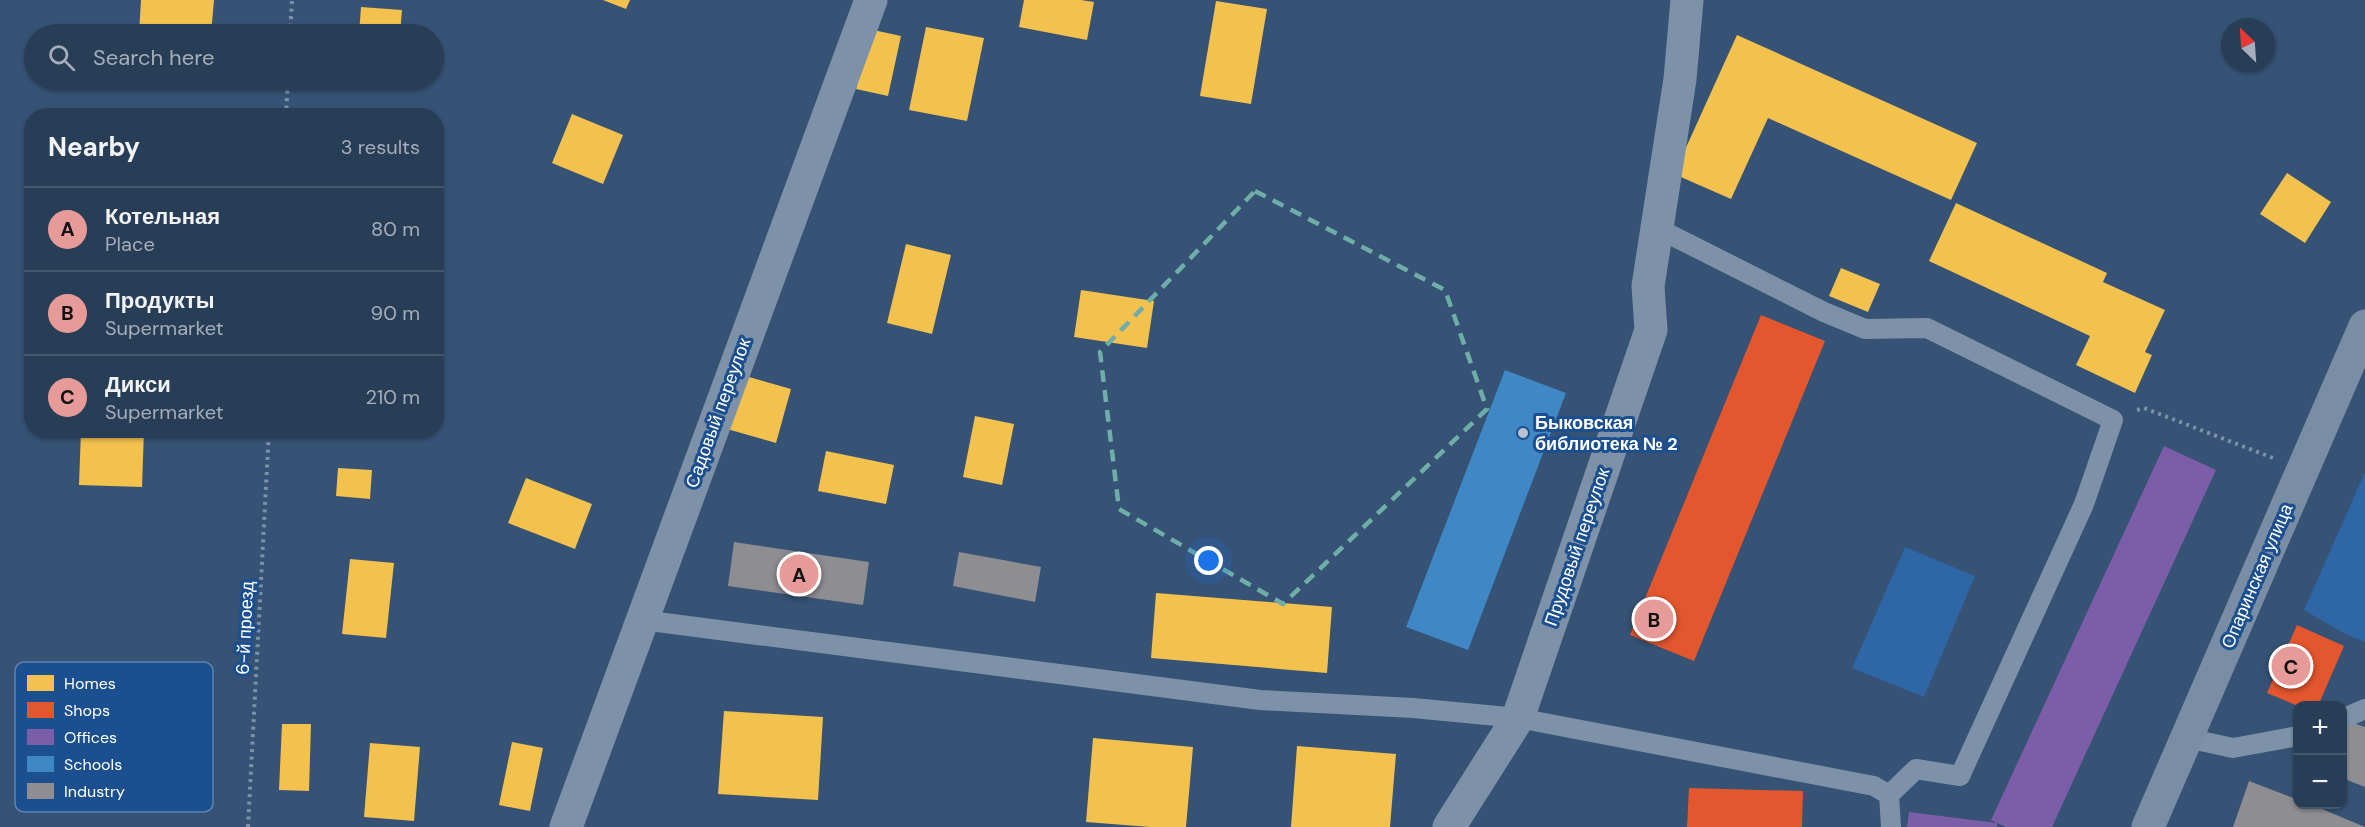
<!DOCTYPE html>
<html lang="en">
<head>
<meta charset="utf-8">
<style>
  body { margin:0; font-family:"DM Sans",sans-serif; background:#344961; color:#f1f3f6 }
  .controls { position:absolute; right:18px; bottom:18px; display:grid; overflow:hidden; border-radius:12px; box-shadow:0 2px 4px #0004 }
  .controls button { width:54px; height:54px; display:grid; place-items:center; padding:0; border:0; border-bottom:2px solid #44576d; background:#283e57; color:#f1f3f6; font:30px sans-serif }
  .compass { position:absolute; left:2221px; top:18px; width:54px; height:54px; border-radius:50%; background:#283e57; box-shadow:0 2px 4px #0004; rotate:335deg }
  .you { position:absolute; left:1209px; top:561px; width:21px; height:21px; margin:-15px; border:4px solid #fff; border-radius:50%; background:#1a73e8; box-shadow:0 0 0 9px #1a73e833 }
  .badge { display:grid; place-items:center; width:39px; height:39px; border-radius:50%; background:#e69b98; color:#111; font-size:20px; font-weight:700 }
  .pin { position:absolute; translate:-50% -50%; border:3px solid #fff; box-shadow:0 2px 6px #0006 }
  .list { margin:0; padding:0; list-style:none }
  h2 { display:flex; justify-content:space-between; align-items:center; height:78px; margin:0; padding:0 24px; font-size:26px }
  h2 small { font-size:20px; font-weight:400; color:#a5aeba }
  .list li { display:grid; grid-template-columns:39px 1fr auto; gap:18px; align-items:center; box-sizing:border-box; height:84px; padding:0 24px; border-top:2px solid #44576d }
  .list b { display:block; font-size:22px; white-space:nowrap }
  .list p { margin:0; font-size:20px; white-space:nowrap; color:#a5aeba }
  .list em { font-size:20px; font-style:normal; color:#a5aeba }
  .icon { flex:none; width:33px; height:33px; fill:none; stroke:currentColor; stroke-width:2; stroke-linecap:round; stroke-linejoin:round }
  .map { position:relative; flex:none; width:2365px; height:827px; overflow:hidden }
  .search { position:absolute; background:#283e57; box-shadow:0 2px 4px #0004; left:24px; top:24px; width:420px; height:66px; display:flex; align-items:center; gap:15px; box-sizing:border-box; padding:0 21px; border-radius:33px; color:#a5aeba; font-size:22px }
  .panel { position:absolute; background:#283e57; box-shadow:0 2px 4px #0004; left:24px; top:108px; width:420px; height:330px; border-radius:24px }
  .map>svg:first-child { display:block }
  .green { fill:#2f66a5 }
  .homes { fill:#f2c14e }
  .shops { fill:#e4572e }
  .offices { fill:#7b5ea7 }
  .schools { fill:#3f88c5 }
  .industry { fill:#8d8d92 }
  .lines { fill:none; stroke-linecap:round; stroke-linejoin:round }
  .path { stroke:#7d92a8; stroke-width:4; stroke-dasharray:3 4.5; stroke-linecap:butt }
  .service { stroke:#7d92a8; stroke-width:20 }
  .minor { stroke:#7d92a8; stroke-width:33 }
  .secondary { stroke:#798da4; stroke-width:33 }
  .marked { fill:none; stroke:#6fada8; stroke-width:4.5; stroke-dasharray:12 8; stroke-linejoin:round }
  .poi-dot { fill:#b9c2ce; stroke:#1b4f8f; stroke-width:2 }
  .labels { text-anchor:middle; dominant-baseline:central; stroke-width:6; stroke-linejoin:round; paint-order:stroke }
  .street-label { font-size:18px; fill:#fff; stroke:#1b4f8f }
  .poi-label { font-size:18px; font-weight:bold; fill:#fff; stroke:#1b4f8f; text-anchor:start }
  .key { fill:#1b4f8f; stroke:#5f84b1; stroke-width:1.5 }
  .key-label { font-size:16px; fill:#fff }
</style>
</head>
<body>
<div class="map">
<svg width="2365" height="827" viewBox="0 0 2365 827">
  <rect width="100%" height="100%" fill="#365274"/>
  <!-- green -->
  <path class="green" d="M2365 472V642L2345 634 2304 610Z
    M1905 547 1975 576 1924 697 1852 668Z"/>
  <!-- homes -->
  <path class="homes" d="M141 0H214L211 34H139Z
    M603 0H630L626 9Z
    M1024 0H1081L1094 2 1087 40 1019 27Z
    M1216 1 1267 9 1251 104 1200 96Z
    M361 7 402 10 400 34H359Z
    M926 27 984 38 967 121 909 110Z
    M869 29 901 36 888 96 856 89Z
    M1737 35 1977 143 1951 200 1768 118 1731 199 1674 174Z
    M356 80H397L396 85 356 82Z
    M572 114 623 135 603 184 552 163Z
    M2287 173 2331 202 2305 243 2260 214Z
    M1956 203 2107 273 2103 282 2165 310 2145 352 2152 355 2135 393 2076 365 2090 336 1929 261Z
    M906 244 951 255 932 334 887 323Z
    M1841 268 1880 284 1868 312 1829 296Z
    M1081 290 1154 301 1147 348 1074 337Z
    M742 375 791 389 776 443 727 429Z
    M975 416 1014 424 1002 485 963 477Z
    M81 430H144L142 487 79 485Z
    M826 451 894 465 886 504 818 491Z
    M338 468 372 470 370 499 336 496Z
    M526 478 592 504 575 549 508 523Z
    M350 559 394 563 386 638 342 634Z
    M1156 593 1332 607 1327 673 1151 658Z
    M724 711 823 717 818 800 718 794Z
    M282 724H311L309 791 279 790Z
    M1093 738 1193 747 1186 827H1150L1086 822Z
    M512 742 543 748 530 811 499 805Z
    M370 743 420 747 414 821 364 817Z
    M1297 746 1396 754 1390 827H1291Z"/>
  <!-- shops -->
  <path class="shops" d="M1761 315 1825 341 1694 661 1630 635Z
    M2297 625 2344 646 2318 706H2298L2267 693Z
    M1689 788 1803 791 1802 827H1687Z"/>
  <!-- offices -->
  <path class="offices" d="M2164 446 2216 470 2052 827H2006L1997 823V827H1907L1909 812 1997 823 1991 820Z"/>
  <!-- schools -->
  <path class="schools" d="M1505 370 1566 393 1468 650 1406 627Z"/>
  <!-- industry -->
  <path class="industry" d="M734 542 869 562 863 605 728 586Z
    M959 552 1041 567 1035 602 953 586Z
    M2350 722 2365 727V787L2342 778V731Z
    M2249 781 2298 800V804H2310L2365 827H2233Z"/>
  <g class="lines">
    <!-- path -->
    <path class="path" d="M290 34 292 0
      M286 116 288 80
      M2137 410 2144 408 2273 458
      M248 827 269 430"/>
    <!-- service -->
    <path class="service" d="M1657 228 1824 312 1865 329 1927 328 2113 420 2084 504 1960 776 1916 769 1889 795
      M642 620 1260 700 1413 708 1518 718 1874 786 1889 795 1891 827
      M2342 719 2365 709
      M2187 738 2233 748 2298 736"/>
    <!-- minor -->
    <path class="minor" d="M566 827 871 0
      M1449 827 1518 718 1651 330 1648 286 1680 79 1687 0"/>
    <!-- secondary -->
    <path class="secondary" d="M2148 827 2365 326"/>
  </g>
  <!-- marked area -->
  <path class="marked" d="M1255 191 1445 290 1487 409 1283 604 1119 509 1100 352Z"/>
  <!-- markers -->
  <circle class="poi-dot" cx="1523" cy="433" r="6"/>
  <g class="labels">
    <!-- street labels -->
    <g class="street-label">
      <text transform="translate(718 413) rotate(-70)">Садовый переулок</text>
      <text transform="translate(1577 547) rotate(-71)">Прудовый переулок</text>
      <text transform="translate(2257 576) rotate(-67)">Опаринская улица</text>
      <text transform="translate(245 628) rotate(-87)">6-й проезд</text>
    </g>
    <!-- poi labels -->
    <g class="poi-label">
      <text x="1535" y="423">Быковская<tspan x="1535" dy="21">библиотека № 2</tspan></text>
    </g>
  </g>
  <!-- legend -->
  <rect x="15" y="662" width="198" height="150" rx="9" class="key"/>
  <rect x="27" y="675" width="27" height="16" fill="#f2c14e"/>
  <rect x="27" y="702" width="27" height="16" fill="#e4572e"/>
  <rect x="27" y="729" width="27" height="16" fill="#7b5ea7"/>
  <rect x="27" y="756" width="27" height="16" fill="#3f88c5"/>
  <rect x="27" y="783" width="27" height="16" fill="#8d8d92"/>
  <g class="key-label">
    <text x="64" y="689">Homes</text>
    <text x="64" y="716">Shops</text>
    <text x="64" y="743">Offices</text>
    <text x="64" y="770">Schools</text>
    <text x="64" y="797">Industry</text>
  </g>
</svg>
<div class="controls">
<button>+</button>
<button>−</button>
</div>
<svg class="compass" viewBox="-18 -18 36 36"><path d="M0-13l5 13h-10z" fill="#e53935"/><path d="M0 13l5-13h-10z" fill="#a5aeba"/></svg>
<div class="you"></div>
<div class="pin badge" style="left:799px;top:574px">A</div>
<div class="pin badge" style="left:1654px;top:619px">B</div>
<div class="pin badge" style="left:2291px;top:666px">C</div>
<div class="search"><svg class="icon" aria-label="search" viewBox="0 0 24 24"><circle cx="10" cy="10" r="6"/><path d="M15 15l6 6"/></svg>Search here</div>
<section class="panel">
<h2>Nearby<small>3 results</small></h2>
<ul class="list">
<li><span class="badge">A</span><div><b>Котельная</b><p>Place</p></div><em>80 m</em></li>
<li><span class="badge">B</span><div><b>Продукты</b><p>Supermarket</p></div><em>90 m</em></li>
<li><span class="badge">C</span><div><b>Дикси</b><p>Supermarket</p></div><em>210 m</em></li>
</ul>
</section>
</div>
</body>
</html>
